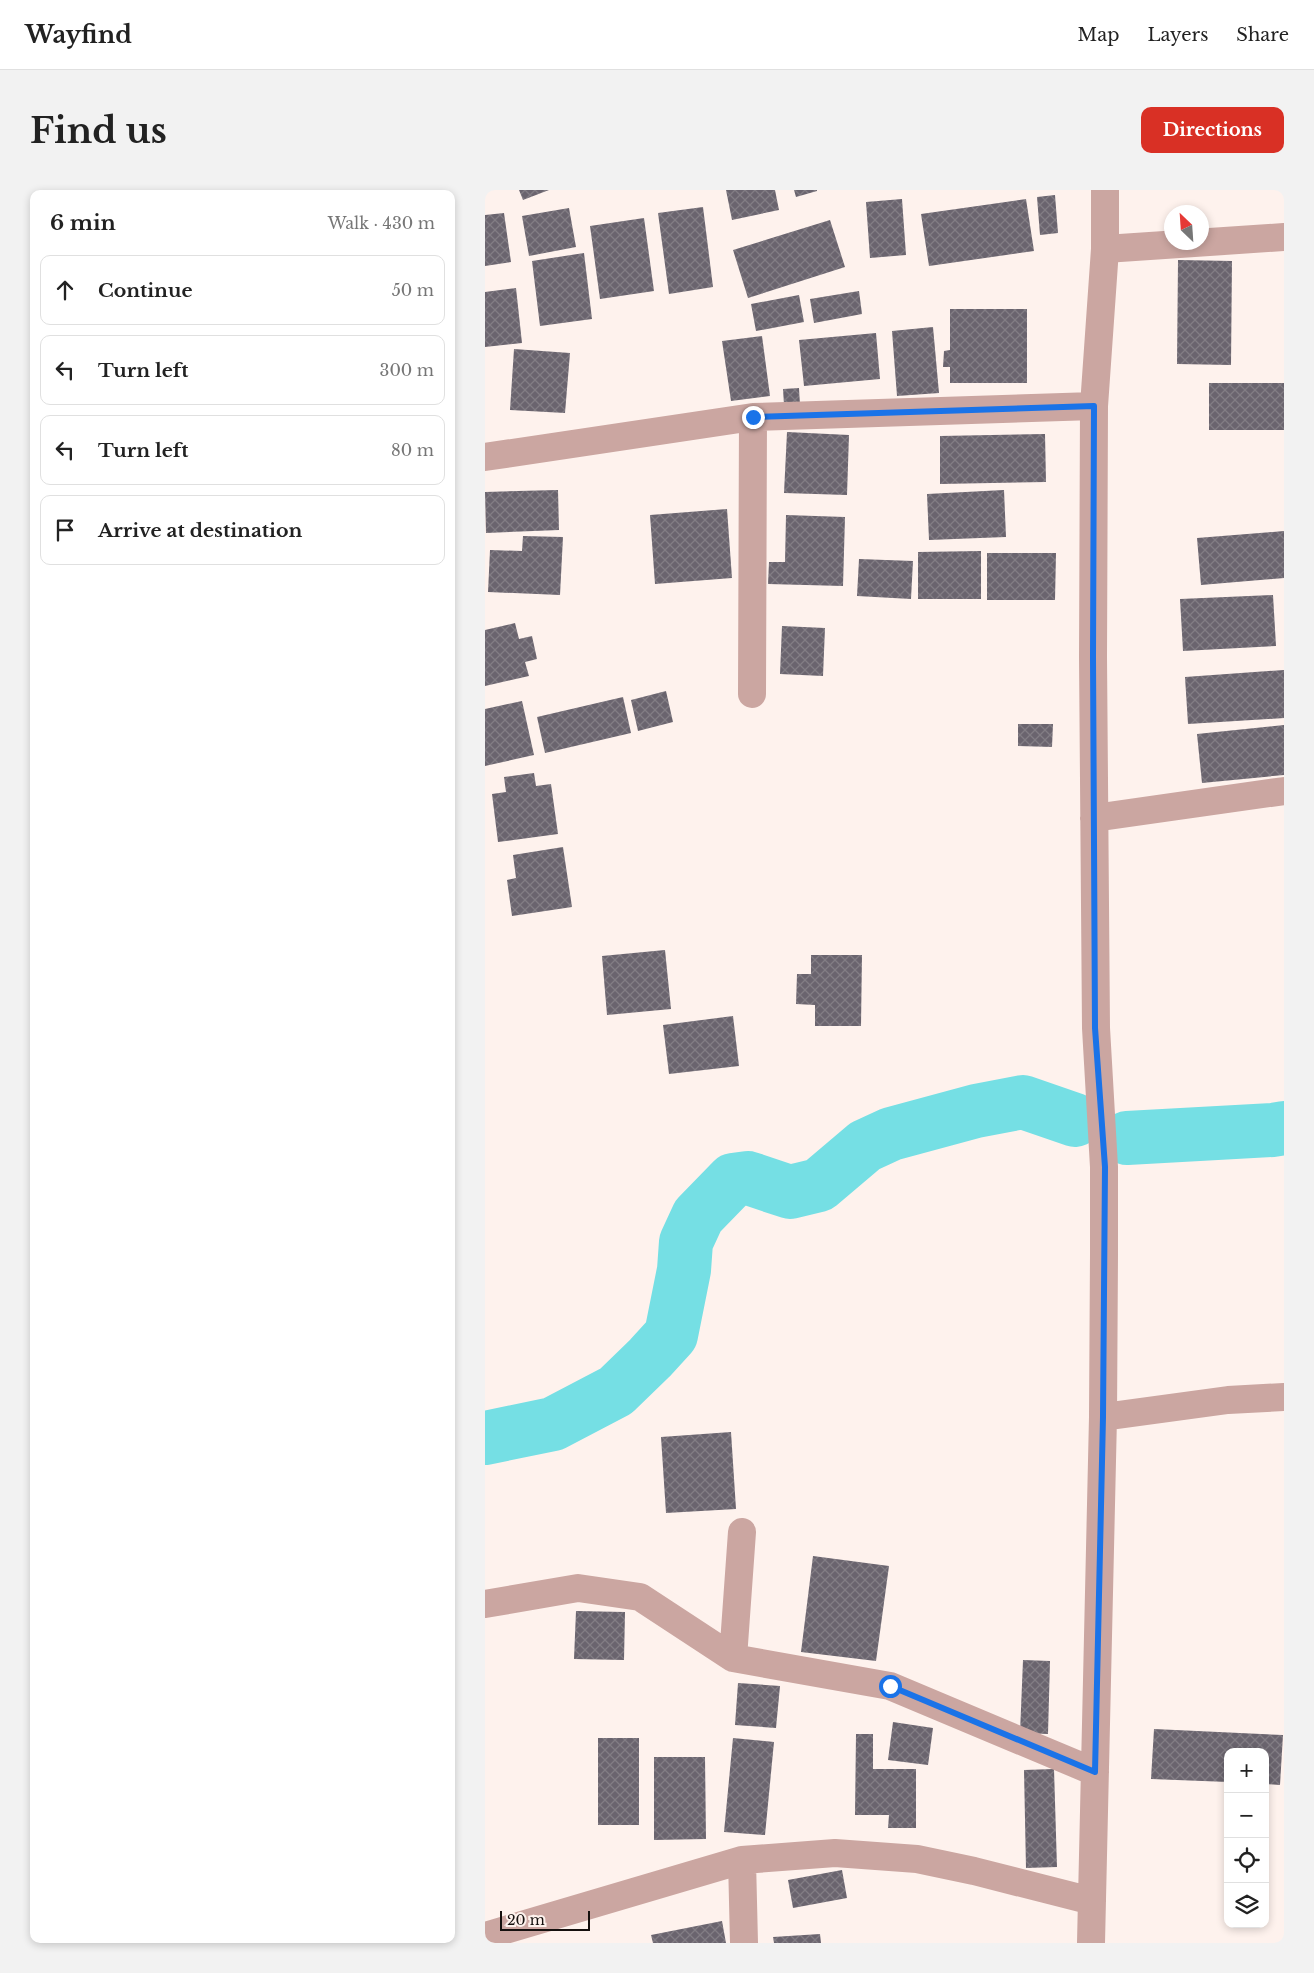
<!DOCTYPE html>
<html lang="en">
<head>
<meta charset="utf-8">
<style>
  body { margin:0; font-family:"Libre Baskerville",serif; background:#f2f2f2; color:#222 }
  .controls { position:absolute; right:15px; bottom:15px; display:grid; overflow:hidden; border-radius:10px; box-shadow:0 2px 8px #0003 }
  .controls button { width:45px; height:45px; display:grid; place-items:center; padding:0; border:0; border-bottom:1px solid #e0e0e0; background:#fff; color:#222; font:25px sans-serif }
  .compass { position:absolute; left:679px; top:15px; width:45px; height:45px; border-radius:50%; background:#fff; box-shadow:0 2px 8px #0003; rotate:335deg }
  .scale { position:absolute; left:15px; bottom:12px; width:90px; box-sizing:border-box; padding-left:5px; border:2px solid #15100e; border-top:0; font-size:14px; line-height:18px; white-space:nowrap; color:#15100e; -webkit-text-stroke:4px #fef2ed; paint-order:stroke }
  .stop { position:absolute; width:15px; height:15px; margin:-11px; border:4px solid #1a73e8; border-radius:50%; background:#fff }
  .stop.end { background:#1a73e8; border-color:#fff; box-shadow:0 1px 5px #0008 }
  .list { margin:0; padding:0; list-style:none }
  h2 { display:flex; justify-content:space-between; align-items:center; height:65px; margin:0; padding:0 20px; font-size:21px }
  h2 small { font-size:16px; font-weight:400; color:#767676 }
  .list li { display:grid; grid-template-columns:32px 1fr auto; gap:15px; align-items:center; box-sizing:border-box; height:70px; margin:0 10px 10px; padding:0 10px; border:1px solid #e0e0e0; border-radius:10px }
  .list b { display:block; font-size:19px; white-space:nowrap }
  .list em { font-size:16px; font-style:normal; color:#767676 }
  .icon { flex:none; width:28px; height:28px; fill:none; stroke:currentColor; stroke-width:2; stroke-linecap:round; stroke-linejoin:round }
  .map { position:relative; flex:none; width:799px; height:1753px; overflow:hidden; border-radius:10px }
  header { display:flex; align-items:center; gap:30px; box-sizing:border-box; height:70px; padding:0 25px; background:#fff; border-bottom:1px solid #e0e0e0 }
  header strong { font-size:24px }
  nav { display:flex; gap:28px; margin-inline-start:auto; font-size:18px }
  .intro { display:flex; align-items:center; justify-content:space-between; box-sizing:border-box; height:120px; padding:0 30px }
  h1 { margin:0; font-size:35px }
  .button { padding:12px 22px; border-radius:10px; background:#d93025; color:#fff; font-size:18px; font-weight:700 }
  main { display:flex; gap:30px; padding:0 30px }
  aside { flex:1; background:#fff; border-radius:10px; box-shadow:0 2px 8px #0003 }
  .map>svg:first-child { display:block }
  .lines { fill:none; stroke-linecap:round; stroke-linejoin:round }
  .river { stroke:#75dfe4; stroke-width:54 }
  .building { fill:url(#building-cross-hatch) }
  .minor { stroke:#cba6a1; stroke-width:28 }
  .route { stroke:#1a73e8; stroke-width:6 }
</style>
</head>
<body>
<header>
<strong>Wayfind</strong>
<nav><a>Map</a><a>Layers</a><a>Share</a></nav>
</header>
<div class="intro"><h1>Find us</h1><a class="button">Directions</a></div>
<main>
<aside>
<h2>6 min<small>Walk · 430 m</small></h2>
<ul class="list">
<li><svg class="icon" aria-label="ahead" viewBox="0 0 24 24"><path d="M12 20V5M6 11l6-6 6 6"/></svg><div><b>Continue</b></div><em>50 m</em></li>
<li><svg class="icon" aria-label="left" viewBox="0 0 24 24"><path d="M17 20v-9H6M10 6l-5 5 5 5"/></svg><div><b>Turn left</b></div><em>300 m</em></li>
<li><svg class="icon" aria-label="left" viewBox="0 0 24 24"><path d="M17 20v-9H6M10 6l-5 5 5 5"/></svg><div><b>Turn left</b></div><em>80 m</em></li>
<li><svg class="icon" aria-label="arrive" viewBox="0 0 24 24"><path d="M6 21V4h12l-3 4 3 4H6"/></svg><div><b>Arrive at destination</b></div></li>
</ul>
</aside>
<div class="map">
<svg width="799" height="1753" viewBox="0 0 799 1753">
  <defs>
    <pattern id="building-cross-hatch" width="8" height="8" patternUnits="userSpaceOnUse" patternTransform="scale(1.25)"><rect width="8" height="8" fill="#6a646e"/><path d="M0 0l8 8M0 8l8-8" fill="none" stroke="#827d84"/></pattern>
  </defs>
  <rect width="100%" height="100%" fill="#fef2ed"/>
  <g class="lines">
    <!-- river -->
    <path class="river" d="M642 948 788 940 799 938
      M0 1248 68 1234 131 1201 165 1168 186 1145 199 1080 201 1052 213 1026 248 990 263 988 305 1002 334 995 380 956 406 944 491 921 538 912 590 930"/>
  </g>
  <!-- building -->
  <path class="building" d="M34 0H64L38 10Z
    M241 0H290L294 20 247 30Z
    M309 0H332V1L311 7Z
    M570 5 573 43 555 45 552 7Z
    M417 9 421 65 385 68 381 12Z
    M541 9 549 61 444 76 436 24Z
    M218 17 228 97 184 104 173 23Z
    M84 18 91 57 44 66 37 26Z
    M19 23 26 72 0 76V25Z
    M159 28 169 101 115 109 105 36Z
    M345 30 360 77 263 108 248 60Z
    M99 63 107 129 55 136 47 71Z
    M693 70 747 71 746 175 692 174Z
    M31 98 37 153 0 157V102Z
    M374 101 377 124 329 133 325 109Z
    M314 105 319 132 271 141 266 114Z
    M465 119H542V193H465V177H458L459 161 465 160Z
    M448 137 454 203 412 206 407 141Z
    M391 143 395 189 319 196 314 150Z
    M277 146 285 206 246 211 237 151Z
    M29 159 85 163 80 223 25 220Z
    M724 193H799V240H724Z
    M314 198 315 215H299L298 199Z
    M302 242 364 245 362 305 299 303Z
    M560 244 561 292 455 294V246Z
    M73 300 74 340 1 343 0 302Z
    M519 300 521 347 444 350 442 304Z
    M242 319 247 388 170 394 165 325Z
    M301 325 360 327 358 396 283 394 284 372H300Z
    M799 341V388L716 395 712 348Z
    M38 346 78 347 75 405 3 402 5 360 37 361Z
    M496 361V409H433V362Z
    M502 363H571L570 410H502Z
    M374 369 428 371 426 409 372 406Z
    M788 405 791 456 698 461 695 409Z
    M30 433 34 449 47 446 52 469 40 472 44 486 0 496V440Z
    M297 436 340 438 338 486 295 484Z
    M799 480V528L703 534 700 487Z
    M181 501 188 532 153 541 146 510Z
    M138 507 146 543 60 563 52 527Z
    M37 511 49 565 0 576V519Z
    M533 534H568L567 557 533 556Z
    M799 535V585L717 593 712 544Z
    M49 583 51 596 66 594 73 644 13 652 7 604 21 602 19 587Z
    M78 657 87 717 27 726 22 690 31 688 28 665Z
    M180 760 186 819 122 825 117 766Z
    M326 765H377L376 836H330V815L311 814 312 784H326Z
    M248 826 254 876 184 884 178 835Z
    M246 1242 251 1319 181 1323 176 1247Z
    M328 1366 404 1376 391 1471 316 1462Z
    M91 1421 140 1422 139 1470 89 1469Z
    M538 1470 565 1471 563 1544 535 1543Z
    M253 1493 295 1496 291 1538 250 1535Z
    M408 1532 448 1538 443 1575 403 1570Z
    M669 1539 798 1545 795 1595 780 1594V1562H743V1592L666 1589Z
    M371 1544H388V1579H431V1638H403L404 1625H370Z
    M113 1548H154V1635H113Z
    M248 1548 289 1552 280 1645 239 1642Z
    M169 1567H220L221 1649 169 1650Z
    M569 1579 572 1677 541 1678 539 1580Z
    M357 1680 362 1708 308 1718 303 1690Z
    M237 1731 241 1753H168L166 1745Z
    M335 1744 336 1753H289L288 1747Z"/>
  <g class="lines">
    <!-- minor -->
    <path class="minor" d="M620 59 799 47
      M0 267 268 227 609 216
      M267 504 268 227
      M609 628 799 601
      M618 1227 743 1210 799 1207
      M257 1342 248 1468 405 1496 610 1582
      M0 1414 93 1398 155 1407 248 1468
      M257 1670 259 1753
      M0 1746 257 1670 350 1663 432 1669 489 1681 607 1711
      M606 1753 618 1227 619 1064V977L611 838 608 467 609 216 620 59V0"/>
  </g>
  <g class="lines">
    <!-- route -->
    <path class="route" d="M268 227 609 216 608 467 610 838 620 977 618 1227 610 1582 405 1496"/>
  </g>
</svg>
<div class="controls">
<button>+</button>
<button>−</button>
<button><svg class="icon" aria-label="locate" viewBox="0 0 24 24"><circle cx="12" cy="12" r="6"/><path d="M12 2v4M12 18v4M2 12h4M18 12h4"/></svg></button>
<button><svg class="icon" aria-label="layers" viewBox="0 0 24 24"><path d="M12 4l9 5-9 5-9-5zM3 14l9 5 9-5"/></svg></button>
</div>
<svg class="compass" viewBox="-18 -18 36 36"><path d="M0-13l5 13h-10z" fill="#e53935"/><path d="M0 13l5-13h-10z" fill="#767676"/></svg>
<div class="scale">20 m</div>
<div class="stop" style="left:405px;top:1496px"></div>
<div class="stop end" style="left:268px;top:227px"></div>
</div>
</main>
</body>
</html>
